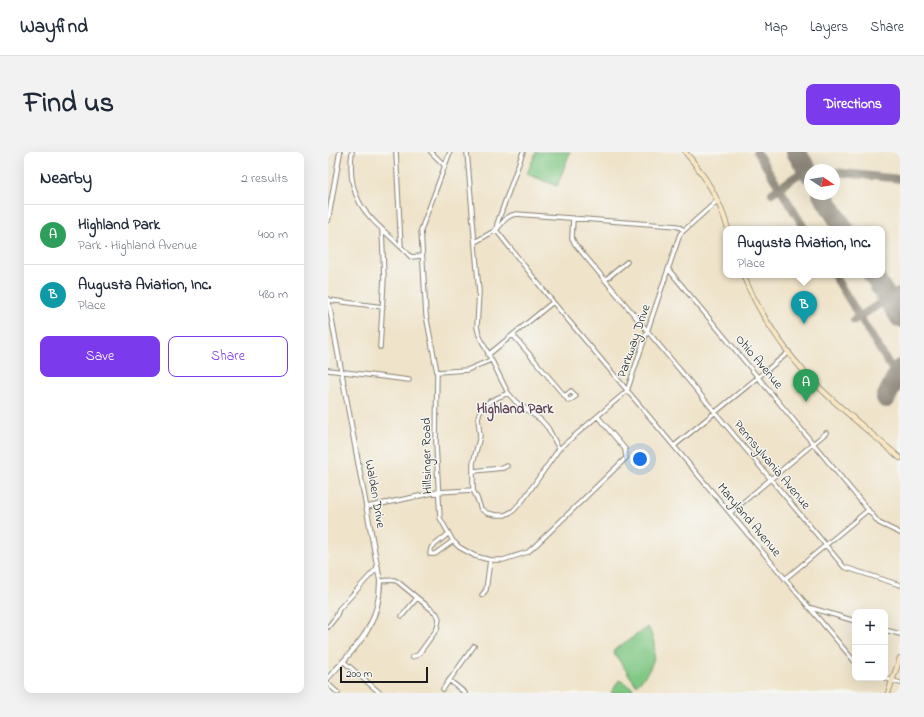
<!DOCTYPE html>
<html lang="en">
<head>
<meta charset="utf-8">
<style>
  body { margin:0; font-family:"Indie Flower",sans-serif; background:#f2f2f3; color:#1f2937 }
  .controls { position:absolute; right:12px; bottom:12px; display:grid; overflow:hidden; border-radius:8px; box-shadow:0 4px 16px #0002 }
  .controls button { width:36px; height:36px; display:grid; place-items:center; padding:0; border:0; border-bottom:1px solid #e0e1e3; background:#fff; color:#1f2937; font:20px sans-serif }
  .compass { position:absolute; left:476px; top:12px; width:36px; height:36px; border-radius:50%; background:#fff; box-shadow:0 4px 16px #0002; rotate:102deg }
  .scale { position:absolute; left:12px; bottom:10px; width:88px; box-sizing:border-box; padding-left:4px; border:2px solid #1c1c1c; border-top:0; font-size:11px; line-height:14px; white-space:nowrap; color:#1c1c1c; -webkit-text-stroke:3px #f6f6f2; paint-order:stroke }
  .you { position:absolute; left:312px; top:307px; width:14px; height:14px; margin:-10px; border:3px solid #fff; border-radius:50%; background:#1a73e8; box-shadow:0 0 0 6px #1a73e833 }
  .badge { display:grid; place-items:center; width:26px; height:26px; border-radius:50%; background:#7c3aed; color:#fff; font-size:13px; font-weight:700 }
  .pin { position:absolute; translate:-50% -33px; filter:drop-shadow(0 1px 2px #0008) }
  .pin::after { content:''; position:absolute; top:21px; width:14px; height:12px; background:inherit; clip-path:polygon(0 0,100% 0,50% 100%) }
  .popup { position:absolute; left:395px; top:74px; width:162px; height:52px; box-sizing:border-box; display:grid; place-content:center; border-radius:8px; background:#fff; filter:drop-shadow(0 1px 3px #0005); font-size:13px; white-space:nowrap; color:#747a83 }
  .popup b { font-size:15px; color:#1f2937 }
  .popup::after { content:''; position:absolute; left:50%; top:100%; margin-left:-8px; border:8px solid transparent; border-top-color:#fff }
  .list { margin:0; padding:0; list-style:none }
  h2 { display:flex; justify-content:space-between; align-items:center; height:52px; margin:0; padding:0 16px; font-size:17px }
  h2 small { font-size:13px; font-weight:400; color:#747a83 }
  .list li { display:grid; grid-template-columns:26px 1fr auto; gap:12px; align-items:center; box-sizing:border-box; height:60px; padding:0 16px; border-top:1px solid #e0e1e3 }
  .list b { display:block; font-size:15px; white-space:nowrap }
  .list p { margin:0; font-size:13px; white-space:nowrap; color:#747a83 }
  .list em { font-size:13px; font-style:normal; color:#747a83 }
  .actions { display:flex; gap:8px; padding:12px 16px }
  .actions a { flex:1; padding:9px 0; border:1px solid #7c3aed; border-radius:8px; text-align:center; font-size:14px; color:#7c3aed }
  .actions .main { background:#7c3aed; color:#fff }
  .map { position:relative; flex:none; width:572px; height:541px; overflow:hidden; border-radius:8px }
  header { display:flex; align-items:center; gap:24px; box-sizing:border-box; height:56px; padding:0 20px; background:#fff; border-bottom:1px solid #e0e1e3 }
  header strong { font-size:19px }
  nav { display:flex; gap:22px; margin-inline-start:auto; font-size:14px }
  .intro { display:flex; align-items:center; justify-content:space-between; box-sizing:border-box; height:96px; padding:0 24px }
  h1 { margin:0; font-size:28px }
  .button { padding:10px 18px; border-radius:8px; background:#7c3aed; color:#fff; font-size:14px; font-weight:700 }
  main { display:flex; gap:24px; padding:0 24px }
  aside { flex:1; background:#fff; border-radius:8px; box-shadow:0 4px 16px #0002 }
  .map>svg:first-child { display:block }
  .green { fill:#7fc783; stroke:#4e7250 }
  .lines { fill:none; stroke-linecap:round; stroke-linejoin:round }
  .taxiway { stroke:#868072; stroke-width:8 }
  .runway { stroke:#868072; stroke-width:20 }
  .minor-casing { stroke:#868072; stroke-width:5.5 }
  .tertiary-casing { stroke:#868072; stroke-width:6 }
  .secondary-casing { stroke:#868072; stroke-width:6 }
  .minor { stroke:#fff; stroke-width:3.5 }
  .tertiary { stroke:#fff; stroke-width:4 }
  .secondary { stroke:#f9e7c3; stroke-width:4.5 }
  .labels { text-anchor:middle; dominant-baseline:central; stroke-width:3; stroke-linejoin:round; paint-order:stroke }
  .street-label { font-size:13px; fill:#1c1c1c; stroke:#f6f6f2 }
  .neighbourhood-label { font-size:14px; font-weight:bold; fill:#5e4454; stroke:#f6f6f2 }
</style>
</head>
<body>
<header>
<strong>Wayfind</strong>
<nav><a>Map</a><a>Layers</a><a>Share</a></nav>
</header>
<div class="intro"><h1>Find us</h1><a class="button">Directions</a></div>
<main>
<aside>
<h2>Nearby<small>2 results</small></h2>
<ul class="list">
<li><span class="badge" style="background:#2e9e5b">A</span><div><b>Highland Park</b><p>Park · Highland Avenue</p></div><em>400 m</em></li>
<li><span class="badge" style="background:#0f9aa8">B</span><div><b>Augusta Aviation, Inc.</b><p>Place</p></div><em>480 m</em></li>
</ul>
<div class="actions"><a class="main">Save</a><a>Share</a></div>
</aside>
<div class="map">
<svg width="572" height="541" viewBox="0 0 572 541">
  <rect width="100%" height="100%" fill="#f6f6f2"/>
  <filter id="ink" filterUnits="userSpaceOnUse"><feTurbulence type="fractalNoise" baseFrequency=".025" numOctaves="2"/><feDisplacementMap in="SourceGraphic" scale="8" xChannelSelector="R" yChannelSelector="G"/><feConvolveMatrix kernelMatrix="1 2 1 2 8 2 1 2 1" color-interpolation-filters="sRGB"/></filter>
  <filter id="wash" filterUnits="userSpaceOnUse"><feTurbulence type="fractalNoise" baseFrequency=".012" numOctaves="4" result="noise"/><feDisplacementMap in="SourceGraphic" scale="16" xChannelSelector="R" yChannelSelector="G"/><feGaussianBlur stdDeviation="0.9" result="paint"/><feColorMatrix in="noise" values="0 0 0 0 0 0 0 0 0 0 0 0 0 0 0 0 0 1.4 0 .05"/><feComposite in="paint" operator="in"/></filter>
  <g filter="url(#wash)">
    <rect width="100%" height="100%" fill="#efe3c9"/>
    <!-- green -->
    <path class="green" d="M208 0H242L229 34 199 22Z
      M320 475C332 497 327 517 308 533L286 501V498Z
      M291 528 305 536 302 541H283Z"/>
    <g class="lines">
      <!-- taxiway -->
      <path class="taxiway" d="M429 0 477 77
        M506 20 572 27
        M444 41 478 17 490 18
        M506 123 572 230
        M526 168 572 139"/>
      <!-- runway -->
      <path class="runway" d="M468 0 482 22
        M494 42 516 77
        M545 123 572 166
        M558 246 572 217"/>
    </g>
  </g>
  <g filter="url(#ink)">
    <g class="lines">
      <defs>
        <path id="minor" d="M24 0C17 57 49 69 83 105L94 104
          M68 0 73 95
          M103 0 116 13
          M122 0 93 78 98 163 109 220 108 292 112 366 125 389 131 395 147 404 162 408H175L200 400 209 392 298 306 297 297 270 265
          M139 0 151 140 149 175 151 183 180 241 188 250 213 268 220 276 231 297
          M245 66 244 86 247 92 516 415 572 433
          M356 78 349 74 188 62C177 64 176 70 168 78L225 150 527 510
          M147 90 168 78 169 72 195 0
          M341 118 551 371 572 381
          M277 128 299 110
          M0 148 55 155
          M185 183 241 249 248 244 243 239 237 244
          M52 195 56 126 54 77
          M160 203 225 150
          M0 218 81 228
          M109 220 139 218 163 208
          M180 241 162 249 152 259 150 266 152 284 145 311V338L149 346 153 357 159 361 168 363H177L185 359 195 348 231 297 299 239 352 82 389 49
          M346 294 461 200
          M146 319 175 316 179 314
          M39 355 110 340 145 338
          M402 361 498 281
          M120 382 103 396 102 402H107L125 389
          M457 427 540 358
          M52 429 66 428 70 430 109 462 111 467 109 477 90 503 84 505
          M154 443 158 438 162 408
          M480 455 527 469
          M74 464 89 446
          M0 475 8 465 11 457 50 415
          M557 478 572 482
          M15 509 52 541
          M556 526 572 531
          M121 528 137 541
          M0 532 10 541
          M115 537 146 494"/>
        <path id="tertiary" d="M0 68 12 0
          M0 147 52 429C52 474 28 495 0 526"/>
        <path id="secondary" d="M357 0C377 23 392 48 400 77
          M415 123C430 158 453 194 479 223 507 253 541 279 572 306
          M560 541 572 506"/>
      </defs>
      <!-- minor casing -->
      <use href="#minor" class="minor-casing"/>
      <!-- tertiary casing -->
      <use href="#tertiary" class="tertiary-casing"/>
      <!-- secondary casing -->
      <use href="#secondary" class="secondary-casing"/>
      <!-- minor -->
      <use href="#minor" class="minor"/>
      <!-- tertiary -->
      <use href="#tertiary" class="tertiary"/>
      <!-- secondary -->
      <use href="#secondary" class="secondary"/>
    </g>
  </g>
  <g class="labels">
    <!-- street labels -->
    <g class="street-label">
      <text transform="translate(306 189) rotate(-71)">Parkway Drive</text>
      <text transform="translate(431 210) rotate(50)">Ohio Avenue</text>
      <text transform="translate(99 304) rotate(-91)">Hillsinger Road</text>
      <text transform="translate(444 313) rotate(50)">Pennsylvania Avenue</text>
      <text transform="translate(47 342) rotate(80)">Walden Drive</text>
      <text transform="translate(421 368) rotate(50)">Maryland Avenue</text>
    </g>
    <!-- neighbourhood labels -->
    <g class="neighbourhood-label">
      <text x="187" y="257">Highland Park</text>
    </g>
  </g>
</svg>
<div class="controls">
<button>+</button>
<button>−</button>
</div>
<svg class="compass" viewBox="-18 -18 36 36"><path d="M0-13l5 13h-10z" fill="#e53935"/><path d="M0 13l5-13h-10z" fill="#747a83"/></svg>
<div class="scale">200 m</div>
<div class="you"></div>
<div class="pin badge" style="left:478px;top:250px;background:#2e9e5b">A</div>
<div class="pin badge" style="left:476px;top:172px;background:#0f9aa8">B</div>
<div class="popup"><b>Augusta Aviation, Inc.</b>Place</div>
</div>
</main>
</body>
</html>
